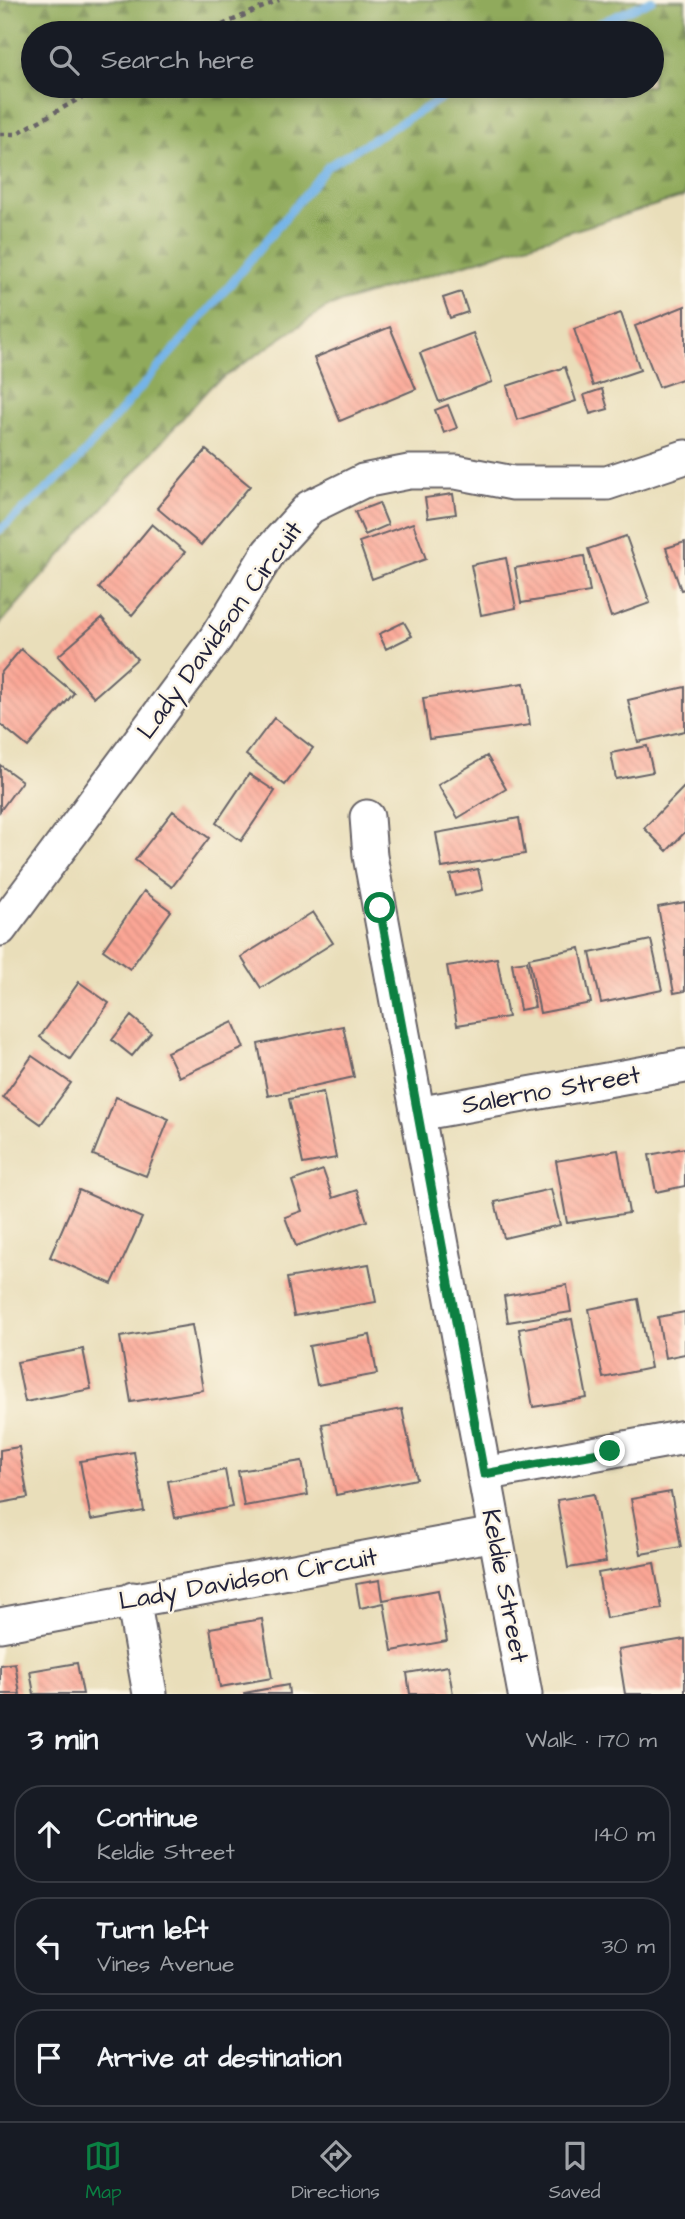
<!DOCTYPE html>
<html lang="en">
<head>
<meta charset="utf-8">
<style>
  body { margin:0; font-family:"Architects Daughter",sans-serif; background:#242831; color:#f1f3f6 }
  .stop { position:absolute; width:21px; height:21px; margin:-16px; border:5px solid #0b8043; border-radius:50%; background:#fff }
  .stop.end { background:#0b8043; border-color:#fff; box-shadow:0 2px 7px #0008 }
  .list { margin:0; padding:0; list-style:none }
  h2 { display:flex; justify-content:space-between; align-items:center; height:91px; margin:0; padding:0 28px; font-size:30px }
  h2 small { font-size:23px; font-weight:400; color:#9ea1a6 }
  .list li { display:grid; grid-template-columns:46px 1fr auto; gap:21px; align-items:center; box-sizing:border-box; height:98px; margin:0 14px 14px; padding:0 14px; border:2px solid #363941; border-radius:28px }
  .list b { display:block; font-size:26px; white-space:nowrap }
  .list p { margin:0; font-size:23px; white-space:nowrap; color:#9ea1a6 }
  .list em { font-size:23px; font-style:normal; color:#9ea1a6 }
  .icon { flex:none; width:38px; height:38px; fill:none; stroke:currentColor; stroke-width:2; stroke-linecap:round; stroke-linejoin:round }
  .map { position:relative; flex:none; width:685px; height:1694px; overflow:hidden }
  .search { position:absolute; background:#171b24; box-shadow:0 4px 10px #0003; left:21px; right:21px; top:21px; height:77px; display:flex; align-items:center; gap:18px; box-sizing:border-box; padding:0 24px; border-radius:38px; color:#9ea1a6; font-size:26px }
  .sheet { height:427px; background:#171b24 }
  nav { display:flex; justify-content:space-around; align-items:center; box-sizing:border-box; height:98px; border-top:2px solid #363941; background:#171b24; font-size:19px; color:#9ea1a6 }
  nav a { display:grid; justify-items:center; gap:4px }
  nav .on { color:#0b8043 }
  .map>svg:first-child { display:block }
  .forest { fill:url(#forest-firs); stroke:#59664c; stroke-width:2; fill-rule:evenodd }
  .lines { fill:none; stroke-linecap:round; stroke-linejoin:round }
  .stream { stroke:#74b4e8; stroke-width:8 }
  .building { fill:url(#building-back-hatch) }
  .minor-casing { stroke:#686467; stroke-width:37 }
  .path { stroke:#686467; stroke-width:4.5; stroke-dasharray:5 5; stroke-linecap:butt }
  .minor { stroke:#fff; stroke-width:33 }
  .route { stroke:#0b8043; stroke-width:9 }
  .labels { text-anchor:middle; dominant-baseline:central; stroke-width:5; stroke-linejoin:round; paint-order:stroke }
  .street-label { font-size:26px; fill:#22223b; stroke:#fcf5e5 }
</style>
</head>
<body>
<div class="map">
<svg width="685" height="1694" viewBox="0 0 685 1694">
  <defs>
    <pattern id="forest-firs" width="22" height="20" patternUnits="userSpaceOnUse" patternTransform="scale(1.75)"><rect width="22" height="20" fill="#90aa5c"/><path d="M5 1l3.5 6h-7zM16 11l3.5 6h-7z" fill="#758a4d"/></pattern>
    <pattern id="building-back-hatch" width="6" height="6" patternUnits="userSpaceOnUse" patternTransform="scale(1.75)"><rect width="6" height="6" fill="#fba695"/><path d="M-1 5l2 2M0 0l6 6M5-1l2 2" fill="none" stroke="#d78f81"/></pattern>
  </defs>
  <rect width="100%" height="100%" fill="#fcf5e5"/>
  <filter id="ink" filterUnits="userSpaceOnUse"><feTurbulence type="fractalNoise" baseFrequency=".0143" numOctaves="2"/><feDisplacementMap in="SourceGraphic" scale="14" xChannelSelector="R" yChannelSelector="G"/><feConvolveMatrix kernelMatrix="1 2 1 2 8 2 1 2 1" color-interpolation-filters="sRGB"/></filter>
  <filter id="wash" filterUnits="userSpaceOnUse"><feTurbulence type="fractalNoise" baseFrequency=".00686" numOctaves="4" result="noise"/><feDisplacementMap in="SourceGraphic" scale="28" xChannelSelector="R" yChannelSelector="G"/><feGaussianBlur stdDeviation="1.57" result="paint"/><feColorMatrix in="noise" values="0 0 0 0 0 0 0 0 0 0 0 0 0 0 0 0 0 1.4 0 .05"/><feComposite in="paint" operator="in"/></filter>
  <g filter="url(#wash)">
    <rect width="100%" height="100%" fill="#e9deba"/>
    <!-- forest -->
    <path class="forest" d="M0 0H685V196L327 307 211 386 0 624ZM33 33H652V86H33Z"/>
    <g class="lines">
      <!-- stream -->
      <path class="stream" d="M577 33 652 0
        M0 530 73 466 229 286 328 166 462 86"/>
    </g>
    <g id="blocks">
      <!-- building -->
      <path class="building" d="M461 292 468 312 450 318 443 298Z
        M685 306V378L659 387 635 326Z
        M621 313 640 370 593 386 574 329Z
        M390 327 416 389 340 421 314 358Z
        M473 333 492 382 439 402 420 353Z
        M565 367 576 401 517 420 507 386Z
        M602 389 608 409 590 414 584 395Z
        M448 405 457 428 444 433 435 410Z
        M206 450 250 486 201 545 157 508Z
        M453 494 456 514 428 518 425 498Z
        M379 503 388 525 365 535 355 512Z
        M413 523 426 559 372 579 359 542Z
        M152 524 185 552 132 615 99 588Z
        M626 536 650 603 611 617 588 549Z
        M685 542V589L681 590 666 548Z
        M584 556 590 592 521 603 515 568Z
        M506 558 516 608 481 615 471 565Z
        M102 618 137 659 94 697 58 656Z
        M404 622 412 636 386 649 379 634Z
        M21 649 74 693 28 747 0 724V674Z
        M524 683 530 725 429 739 423 698Z
        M685 687V731L638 742 628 700Z
        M274 718 313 748 285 785 246 755Z
        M647 746 653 772 616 779 611 753Z
        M487 756 506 789 458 818 438 785Z
        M0 765 22 781 0 811Z
        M249 774 275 791 241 841 216 823Z
        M685 786V832L667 851 644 828Z
        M173 811 209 838 172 887 135 860Z
        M519 818 525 854 442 868 436 833Z
        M478 869 483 890 455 896 450 875Z
        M144 891 171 911 130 969 103 950Z
        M685 902V991L674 993 658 907Z
        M313 912 333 943 261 988 241 957Z
        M651 940 662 990 601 1003 590 953Z
        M580 948 591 1003 540 1013 529 958Z
        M497 958 508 1017 457 1025 447 966Z
        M527 961 535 1007 520 1010 512 963Z
        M79 982 109 1003 70 1059 40 1037Z
        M131 1016 151 1033 132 1056 112 1040Z
        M233 1022 244 1048 179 1077 167 1052Z
        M343 1026 354 1077 268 1096 258 1044Z
        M32 1056 71 1083 41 1124 3 1097Z
        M323 1092 336 1158 303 1164 289 1099Z
        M116 1097 169 1119 146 1176 93 1155Z
        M685 1148V1186L656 1192 649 1155Z
        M618 1150 629 1213 567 1223 556 1161Z
        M323 1170 333 1198 357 1190 367 1221 296 1246 285 1217 302 1211 292 1181Z
        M551 1189 560 1225 504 1238 495 1202Z
        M79 1190 142 1218 112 1284 50 1257Z
        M369 1264 376 1302 294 1316 287 1278Z
        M567 1285 571 1312 508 1322 504 1296Z
        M638 1299 651 1368 603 1378 589 1309Z
        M685 1312V1354L665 1358 658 1317Z
        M572 1319 587 1398 533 1407 519 1329Z
        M192 1325 203 1390 131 1402 120 1337Z
        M370 1335 377 1374 317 1385 309 1346Z
        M83 1349 91 1389 25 1402 17 1362Z
        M402 1409 417 1479 336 1495 322 1424Z
        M19 1447 28 1498 0 1503V1450Z
        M134 1452 144 1511 91 1520 80 1461Z
        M302 1461 308 1495 244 1506 238 1471Z
        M225 1470 232 1507 175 1518 168 1481Z
        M671 1492 681 1547 641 1554 631 1499Z
        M594 1494 606 1562 568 1568 557 1500Z
        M654 1563 662 1609 606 1618 598 1573Z
        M380 1580 383 1600 438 1590 447 1641 392 1651 384 1603 360 1608 356 1584Z
        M262 1619 272 1678 220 1687 210 1628Z
        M685 1639V1694H625L618 1650Z
        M15 1663 20 1694H0V1665Z
        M77 1663 83 1694H34L30 1671Z
        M448 1666 453 1694H410L407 1673Z
        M288 1685 289 1694H244V1693Z"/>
    </g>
  </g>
  <g filter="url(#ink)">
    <use href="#blocks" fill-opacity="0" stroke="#686467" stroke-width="2"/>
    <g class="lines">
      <defs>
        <path id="minor" d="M367 817 370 856 525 1694
          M0 929 216 638 269 552 310 507 363 481 409 472H456L513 483H607L685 457
          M417 1114 685 1066
          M484 1474 685 1437
          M133 1599 150 1694
          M0 1625 495 1534"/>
      </defs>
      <!-- minor casing -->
      <use href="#minor" class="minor-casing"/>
      <!-- path -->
      <path class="path" d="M204 33 279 0
        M0 134H16L102 86"/>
      <!-- minor -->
      <use href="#minor" class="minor"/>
    </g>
  </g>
  <g class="lines" filter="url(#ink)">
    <!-- route -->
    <path class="route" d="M380 908 484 1474 610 1451"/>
  </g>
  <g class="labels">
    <!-- street labels -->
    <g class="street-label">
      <text transform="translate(220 630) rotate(-54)">Lady Davidson Circuit</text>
      <text transform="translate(551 1090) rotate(-10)">Salerno Street</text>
      <text transform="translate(248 1579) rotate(-10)">Lady Davidson Circuit</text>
      <text transform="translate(505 1586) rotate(79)">Keldie Street</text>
    </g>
  </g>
</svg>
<div class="stop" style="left:380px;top:908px"></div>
<div class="stop end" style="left:610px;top:1451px"></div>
<div class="search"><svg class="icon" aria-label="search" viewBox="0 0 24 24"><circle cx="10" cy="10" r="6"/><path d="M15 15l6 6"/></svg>Search here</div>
</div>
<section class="sheet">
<h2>3 min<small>Walk · 170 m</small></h2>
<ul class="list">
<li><svg class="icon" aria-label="ahead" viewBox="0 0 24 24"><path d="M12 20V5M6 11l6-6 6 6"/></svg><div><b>Continue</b><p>Keldie Street</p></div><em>140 m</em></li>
<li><svg class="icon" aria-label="left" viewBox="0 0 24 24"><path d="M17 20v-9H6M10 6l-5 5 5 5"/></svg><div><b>Turn left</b><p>Vines Avenue</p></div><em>30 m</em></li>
<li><svg class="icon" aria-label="arrive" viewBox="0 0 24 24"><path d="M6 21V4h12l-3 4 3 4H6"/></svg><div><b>Arrive at destination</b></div></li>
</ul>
</section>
<nav>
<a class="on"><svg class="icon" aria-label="map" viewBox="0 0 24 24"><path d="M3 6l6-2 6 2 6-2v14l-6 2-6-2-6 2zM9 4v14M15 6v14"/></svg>Map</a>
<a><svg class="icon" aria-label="directions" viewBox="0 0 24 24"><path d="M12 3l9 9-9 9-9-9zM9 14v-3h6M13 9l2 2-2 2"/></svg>Directions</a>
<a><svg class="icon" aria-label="saved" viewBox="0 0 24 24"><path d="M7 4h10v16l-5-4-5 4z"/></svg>Saved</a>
</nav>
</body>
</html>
